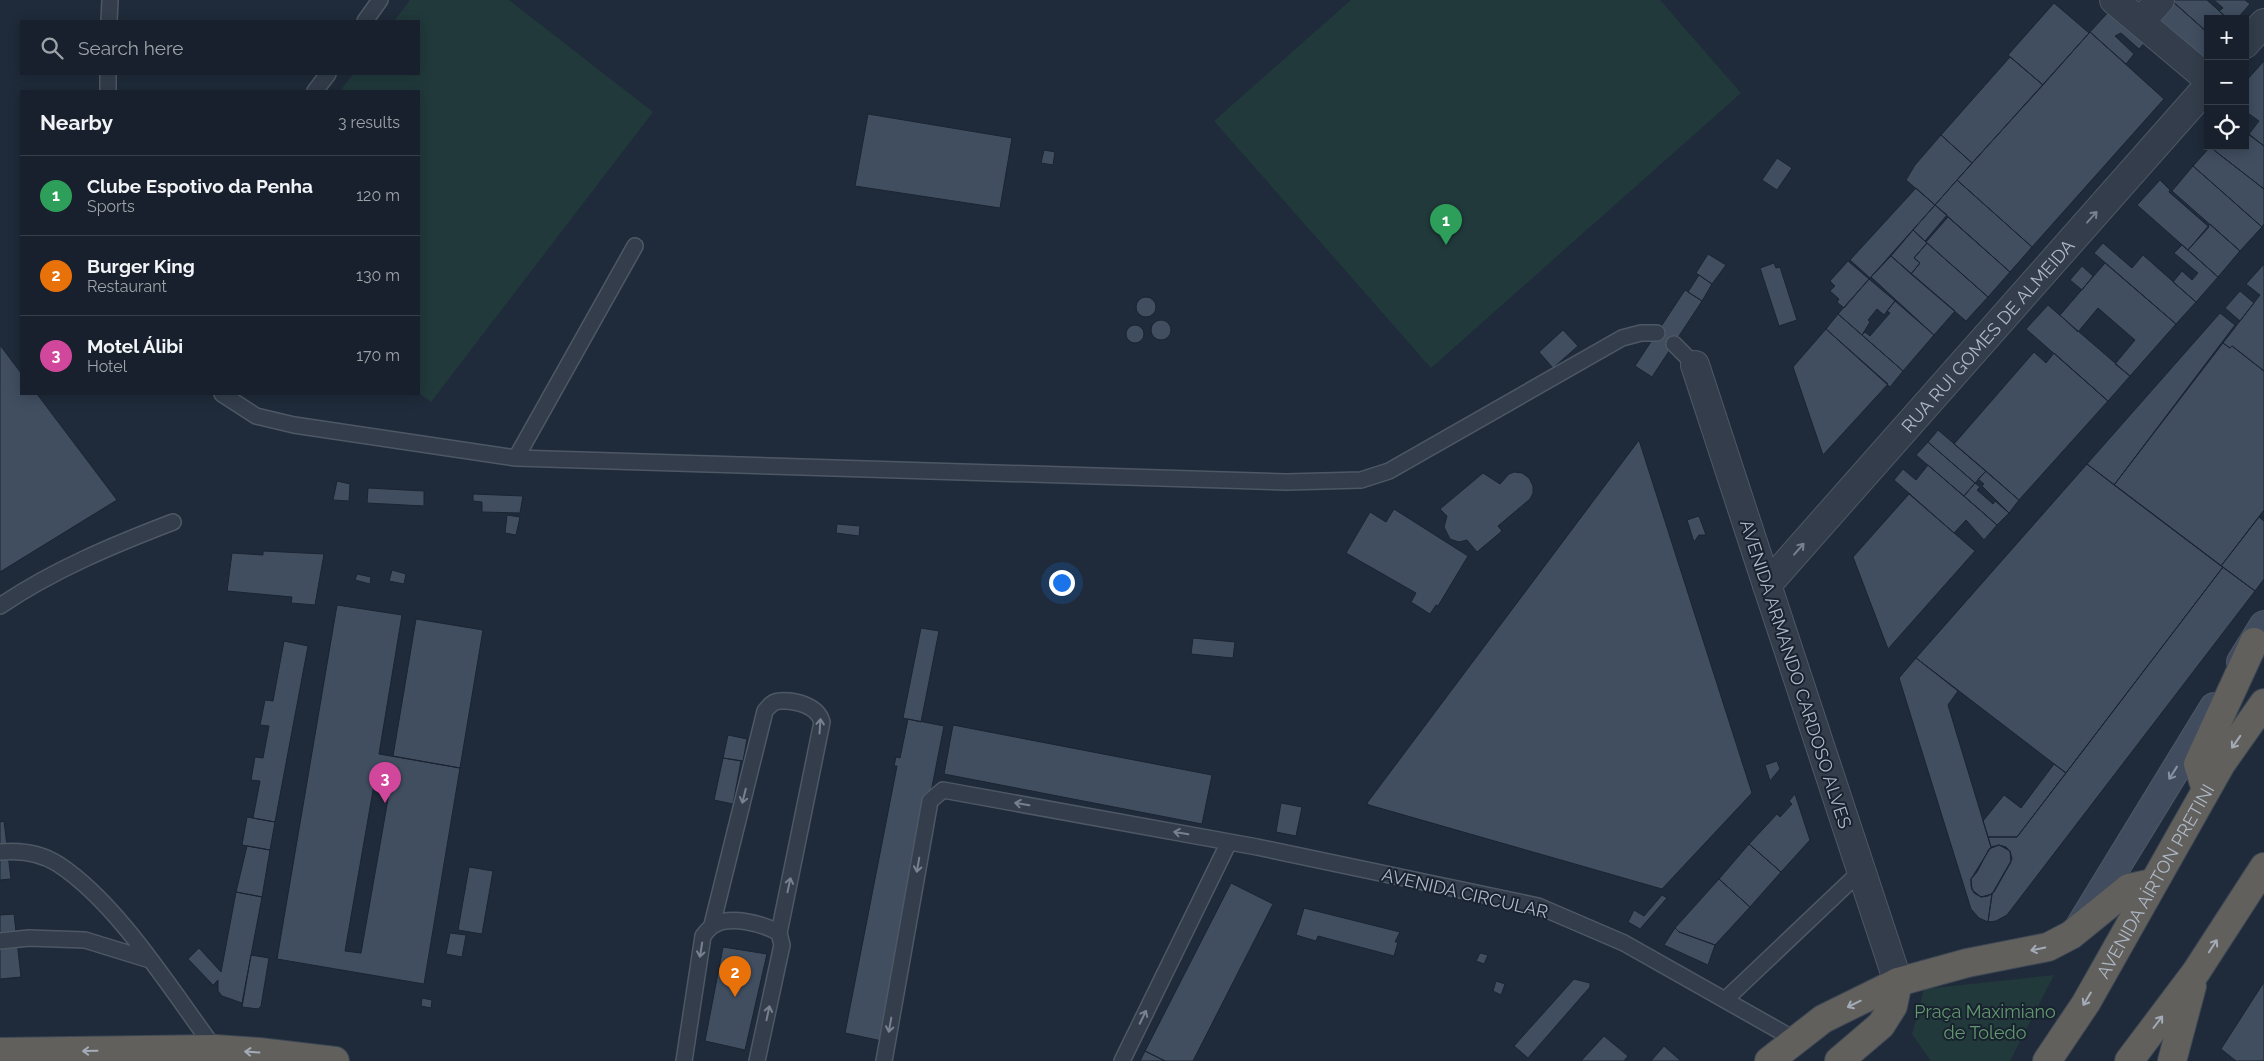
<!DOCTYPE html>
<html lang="en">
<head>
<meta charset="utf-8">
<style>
  body { margin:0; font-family:Raleway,sans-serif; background:#202834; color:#f1f3f6 }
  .controls { position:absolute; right:15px; top:15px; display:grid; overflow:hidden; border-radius:0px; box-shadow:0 2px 12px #0003 }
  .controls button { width:45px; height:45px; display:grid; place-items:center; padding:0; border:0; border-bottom:1px solid #363e48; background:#17202c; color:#f1f3f6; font:25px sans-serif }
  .you { position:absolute; left:1061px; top:582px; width:18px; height:18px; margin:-12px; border:4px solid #fff; border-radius:50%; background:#1a73e8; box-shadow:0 0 0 8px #1a73e833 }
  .badge { display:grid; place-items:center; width:32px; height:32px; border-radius:50%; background:#8bbbb9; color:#fff; font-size:16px; font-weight:700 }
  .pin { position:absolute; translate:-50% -41px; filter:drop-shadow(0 1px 2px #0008) }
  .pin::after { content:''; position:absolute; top:26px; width:18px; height:15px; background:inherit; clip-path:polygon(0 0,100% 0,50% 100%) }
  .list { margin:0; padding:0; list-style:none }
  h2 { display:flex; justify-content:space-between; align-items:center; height:65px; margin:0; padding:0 20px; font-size:21px }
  h2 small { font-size:16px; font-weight:400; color:#9ea3a9 }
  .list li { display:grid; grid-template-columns:32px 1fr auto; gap:15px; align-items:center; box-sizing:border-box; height:80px; padding:0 20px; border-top:1px solid #363e48 }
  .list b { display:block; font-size:19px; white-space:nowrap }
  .list p { margin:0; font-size:16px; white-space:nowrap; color:#9ea3a9 }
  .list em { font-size:16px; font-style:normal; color:#9ea3a9 }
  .icon { flex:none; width:28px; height:28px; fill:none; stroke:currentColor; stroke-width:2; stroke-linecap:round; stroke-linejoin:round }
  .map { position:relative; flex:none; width:2264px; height:1061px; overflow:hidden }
  .search { position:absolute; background:#17202c; box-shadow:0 2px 12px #0003; left:20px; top:20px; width:400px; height:55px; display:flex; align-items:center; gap:12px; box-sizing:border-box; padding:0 18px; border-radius:0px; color:#9ea3a9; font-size:19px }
  .panel { position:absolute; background:#17202c; box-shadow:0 2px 12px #0003; left:20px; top:90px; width:400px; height:305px; border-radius:0px }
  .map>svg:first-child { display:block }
  .green { fill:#21393b }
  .building { fill:#404e60; stroke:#1b2431; fill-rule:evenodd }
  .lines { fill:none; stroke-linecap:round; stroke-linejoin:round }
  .service-casing { stroke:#4e5865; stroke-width:18 }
  .minor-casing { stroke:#4e5865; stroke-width:30 }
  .tertiary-casing { stroke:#4e5865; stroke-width:30 }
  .secondary-casing { stroke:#4e5865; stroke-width:30 }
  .trunk-casing { stroke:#3e4855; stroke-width:30 }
  .service { stroke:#333d4b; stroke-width:15 }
  .minor { stroke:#333d4b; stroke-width:28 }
  .tertiary { stroke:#333d4b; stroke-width:28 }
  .secondary { stroke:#414c5e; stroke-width:28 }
  .trunk { stroke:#61605d; stroke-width:28 }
  .oneway { stroke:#77818f }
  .oneway2 { stroke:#a2abb7 }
  .oneway3 { stroke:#8892a2 }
  .labels { text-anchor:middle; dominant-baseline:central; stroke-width:4; stroke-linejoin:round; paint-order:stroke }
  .street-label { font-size:18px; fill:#aeb8c7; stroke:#19222f }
  .park-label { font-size:18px; fill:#63996f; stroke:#19222f }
</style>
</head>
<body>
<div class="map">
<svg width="2264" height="1061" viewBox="0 0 2264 1061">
  <rect width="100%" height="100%" fill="#1f2b3a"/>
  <!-- green -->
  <path class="green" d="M410 0H509L653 112 431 402 419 393V91H340L353 74H419V21H394Z
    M1351 0H1660L1741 93 1431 368 1214 121Z
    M2054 975 2010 1061H1931L1912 1034 1924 989Z"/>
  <!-- building -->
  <path class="building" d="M2171 0 2208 33V53L2205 56 2195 58 2151 19Z
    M2171 0H2207L2228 19H2208V33Z
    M2214 0H2245L2250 4 2237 19H2228L2219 11 2223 8Z
    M2054 3 2089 33 2043 85 2008 55Z
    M2112 8 2148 39 2139 49 2121 33 2115 36 2134 54 2126 64 2090 32Z
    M2090 32 2164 99 2032 247 1957 180Z
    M2010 57 2043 85 1972 163 1941 135Z
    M2264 61V146L2249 134 2259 121 2245 111V82Z
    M868 114 1012 138 1000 208 855 186Z
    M2245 132 2264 146V189L2210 147 2245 146Z
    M1941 135 1972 163 1935 205 1906 180 1915 165Z
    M2210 147 2264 189V224L2262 227 2193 166Z
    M1044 150 1055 152 1053 165 1041 163Z
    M1777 158 1792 168 1777 190 1762 180Z
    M2193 166 2262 227 2240 251 2172 191Z
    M1957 180 2032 247 2010 272 1935 205Z
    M2160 180 2170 190 2169 192 2209 227 2188 250 2137 205Z
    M1916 188 1935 205 1870 278 1850 260Z
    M1935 205 1947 215 1925 241 1913 230Z
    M1948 217 2010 272 1988 297 1926 242Z
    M2210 224 2240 251 2218 277 2188 250Z
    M1913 230 1927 243 1914 258 1920 263 1911 274 1891 256Z
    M1927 243 1988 297 1966 321 1911 274 1920 263 1914 258Z
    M2103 243 2132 268 2143 255 2196 302 2176 324 2094 253Z
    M2182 245 2218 277 2196 302 2173 282 2182 271 2192 280 2198 273 2174 253Z
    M1708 254 1726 265 1712 284 1696 273Z
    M1891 256 1955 311 1934 335 1871 277Z
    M1848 261 1869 279 1844 308 1837 302 1839 299 1830 291 1835 286 1830 281Z
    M1774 263 1776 268 1780 267 1797 320 1779 326 1760 268Z
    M2105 263 2176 324 2130 376 2115 364 2135 340 2098 308 2078 332 2060 315Z
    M2264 264V371L2232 346 2230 348 2223 343 2260 295 2246 284Z
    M2082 266 2093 276 2082 290 2070 280Z
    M1699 275 1712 284 1702 301 1688 292Z
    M1869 279 1895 301 1884 315 1877 309 1868 320 1870 322 1862 335 1838 314Z
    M1685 290 1702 301 1652 377 1635 366Z
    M2240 291 2254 303 2240 321 2225 308Z
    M1136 307a10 10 0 1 1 20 0a10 10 0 1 1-20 0Z
    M1895 301 1934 335 1903 371 1862 335 1865 332 1870 336 1890 313 1887 311Z
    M2048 305 2130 376 2108 401 2026 329Z
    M2220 313 2235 325 2114 485 2087 464Z
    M1838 314 1903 371 1890 387 1826 329Z
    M1151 330a10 10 0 1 1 20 0a10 10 0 1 1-20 0Z
    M1126 334a9 9 0 1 1 18 0a9 9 0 1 1-18 0Z
    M1826 329 1888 384 1823 455 1793 367Z
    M1563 330 1578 346 1553 368 1539 352Z
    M2223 343 2230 348 2232 346 2264 371V510L2221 566 2114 485Z
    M0 345 21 373V394H37L117 500 0 572Z
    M2034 352 2046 363 2054 353 2108 401 2019 500 1954 444Z
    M1938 430 1986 471 1975 483 1928 442Z
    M1639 440 1752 793 1662 889 1369 805 1367 803Z
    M1928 442 1975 483 1964 496 1916 455Z
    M2087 464 2223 567 2066 773 1916 658Z
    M1928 465 1997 525 1984 540 1966 520 1954 533 1894 480 1903 469 1916 480Z
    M1986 471 2019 500 2009 513 1982 486 1984 484 1978 479Z
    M1514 472 1522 473 1529 478 1533 486V493L1530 499 1498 526 1502 531 1477 552 1467 540 1459 542 1450 539 1444 527 1447 516 1440 509 1483 473 1500 484 1509 474Z
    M337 481 350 484 349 501 333 500Z
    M1975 483 1980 487 1977 490 1993 504 1995 501 2009 513 1997 525 1964 496Z
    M368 488 424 491V506L367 503Z
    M473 494 523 496 520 513 482 512V502L473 501Z
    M1909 494 1975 551 1888 649 1853 557Z
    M1394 509 1468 556 1438 606 1436 605 1430 614 1411 602 1416 593 1346 553 1370 512 1386 522Z
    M507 515 520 517 516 535 505 533Z
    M1699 516 1706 535H1699L1694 542 1687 520Z
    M2259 517 2264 521V579L2255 591 2221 566Z
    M837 524 860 526 859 536 836 533Z
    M263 551 324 554 315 605 291 603 292 597 227 591 232 553 263 555Z
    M2223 567 2255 591 2007 915 1996 921 1988 922 1992 894 2012 859 2010 851 2006 847 1999 845 1991 847 1988 837H2017Z
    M392 570 406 574 404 584 389 581Z
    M357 574 371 577 370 584 355 580Z
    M337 605 402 615 379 754 460 768 424 984 277 959ZM375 779 391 782 361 953 345 951Z
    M416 619 483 630 460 768 393 756Z
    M921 628 939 631 921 722 903 718Z
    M1193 638 1235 642 1233 658 1191 654Z
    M284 641 308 646 275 822 253 818 260 781 251 780 255 757 263 758 269 726 260 725 265 700 273 701Z
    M1916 658 1958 691 1948 705 1991 847 1971 879V886L1974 893 1981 897 1992 894 1988 922 1979 918 1971 909 1899 678Z
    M908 719 944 726 882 1041 845 1033 897 766H894L896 757 900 758Z
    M953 725 1212 775 1202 824 944 774Z
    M728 735 747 739 743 761 723 758Z
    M723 758 741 761 733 804 714 800Z
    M1777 761 1780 769 1770 781 1765 765Z
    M2054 764 2066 773 2017 837H1988L1983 821 2004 795 2021 808Z
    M1795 794 1810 840 1781 872 1749 844 1777 814 1780 817 1792 804 1789 801Z
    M1281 803 1302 807 1296 836 1276 832Z
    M247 817 275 822 270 850 242 845Z
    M4 821 11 879 0 880V822Z
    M1749 844 1781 872 1750 907 1719 879Z
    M1999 845 2010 851 2011 862 1994 892 1988 896 1981 897 1972 890 1971 879 1977 872 1989 849Z
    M247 846 270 850 262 897 236 892Z
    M469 867 493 871 482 934 458 930Z
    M1719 879 1750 907 1715 945 1679 932 1675 928Z
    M1231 883 1273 904 1193 1061H1165L1145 1051Z
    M236 892 262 897 242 1003 222 996 218 991V980L213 985 188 959 199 948 221 972Z
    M1662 895 1667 898 1640 929 1628 922 1634 910 1644 916Z
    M1304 908 1400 932 1395 942H1398L1394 956 1318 936 1316 941 1296 935Z
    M14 914 21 977 0 979V915Z
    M1675 928 1679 932 1715 945 1708 965 1664 945Z
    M450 933 466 935 462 957 446 954Z
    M723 947 767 954 745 1050 705 1041Z
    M1480 953 1488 955 1484 964 1476 961Z
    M251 955 269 958 261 1006 258 1009 242 1007Z
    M1574 979 1590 983V987L1528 1058 1514 1046Z
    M1496 981 1505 984 1501 995 1493 991Z
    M2264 982V1061H2236L2221 1049Z
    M422 998 432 1000 431 1008 421 1006Z
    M1604 1036 1628 1056 1624 1061H1581Z
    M1664 1046 1681 1061H1651Z
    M1145 1051 1165 1061H1140Z"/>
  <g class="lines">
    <defs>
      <path id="service" d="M109 21 110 0
        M365 21 380 0
        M108 91V74
        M315 91 328 74
        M1674 344 1695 365
        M222 394 256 416 294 425 516 458 1286 482 1361 480 1389 471 1622 338 1641 333H1657
        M516 458 635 246
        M0 606C53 570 113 545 173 522
        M0 852C20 850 41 853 58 864 118 903 172 991 215 1049
        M712 925 765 711C769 706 773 701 780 701 796 700 818 706 822 722L779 933
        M0 941 29 938 85 940 150 960
        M1725 1000 1861 871
        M684 1061 703 936C706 932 710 927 714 925 731 915 764 924 779 933L782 945 757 1061
        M884 1061 930 801 943 790 1257 847 1538 906 1624 943 1794 1039
        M1122 1061 1229 842"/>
      <path id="minor" d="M2114 0 2208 79
        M2140 22 2160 0
        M1695 365 1767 585"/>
      <g id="tertiary">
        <path d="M2245 44 2264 23"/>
        <path id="s1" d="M1898 982 1767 585 2208 86"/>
      </g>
      <path id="secondary" d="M2241 662 2264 625
        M2080 926 2214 707"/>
      <g id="trunk">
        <path d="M2206 790 2198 764 2254 642"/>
        <path d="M0 1052 215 1049 259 1052 335 1061"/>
        <path d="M1769 1061 1823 1019 1898 982 1967 963 2048 947 2071 935 2129 888 2153 883"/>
        <path d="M1839 1061 1881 1025 1893 1006 1898 982"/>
        <path id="s2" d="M2047 1061 2086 1003 2221 764 2264 703"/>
        <path d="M2129 1061 2196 972 2264 867"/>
        <path d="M2172 1061 2192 986"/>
      </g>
    </defs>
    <!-- service casing -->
    <use href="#service" class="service-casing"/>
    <!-- minor casing -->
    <use href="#minor" class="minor-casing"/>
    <!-- tertiary casing -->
    <use href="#tertiary" class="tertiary-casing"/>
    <!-- secondary casing -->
    <use href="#secondary" class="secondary-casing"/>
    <!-- trunk casing -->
    <use href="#trunk" class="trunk-casing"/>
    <!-- service -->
    <use href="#service" class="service"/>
    <!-- minor -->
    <use href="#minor" class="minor"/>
    <!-- tertiary -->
    <use href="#tertiary" class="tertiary"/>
    <!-- secondary -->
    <use href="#secondary" class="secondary"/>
    <!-- trunk -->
    <use href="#trunk" class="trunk"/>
  </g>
  <!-- one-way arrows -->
  <defs><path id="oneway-shaft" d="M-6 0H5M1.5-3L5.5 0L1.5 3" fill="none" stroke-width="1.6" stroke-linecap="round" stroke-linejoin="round" transform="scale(1.25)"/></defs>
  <g class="oneway">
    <use href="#oneway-shaft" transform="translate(2092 217) rotate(-48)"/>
    <use href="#oneway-shaft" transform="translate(1799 549) rotate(-49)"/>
    <use href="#oneway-shaft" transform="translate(820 726) rotate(-86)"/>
    <use href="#oneway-shaft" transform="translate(744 796) rotate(104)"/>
    <use href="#oneway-shaft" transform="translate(1022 804) rotate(-170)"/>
    <use href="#oneway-shaft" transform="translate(1181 833) rotate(-170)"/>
    <use href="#oneway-shaft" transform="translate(918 865) rotate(100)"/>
    <use href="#oneway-shaft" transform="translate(789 885) rotate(-78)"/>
    <use href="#oneway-shaft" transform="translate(701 950) rotate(99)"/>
    <use href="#oneway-shaft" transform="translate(768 1013) rotate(-78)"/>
    <use href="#oneway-shaft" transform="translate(1143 1017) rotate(-64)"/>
    <use href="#oneway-shaft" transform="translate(890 1025) rotate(100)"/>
  </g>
  <g class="oneway2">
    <use href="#oneway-shaft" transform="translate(2236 742) rotate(125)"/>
    <use href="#oneway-shaft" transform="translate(2213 946) rotate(-57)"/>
    <use href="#oneway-shaft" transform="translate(2038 949) rotate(168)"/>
    <use href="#oneway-shaft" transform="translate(2087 999) rotate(121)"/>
    <use href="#oneway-shaft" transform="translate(1854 1004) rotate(154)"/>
    <use href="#oneway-shaft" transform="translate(2158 1022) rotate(-53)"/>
    <use href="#oneway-shaft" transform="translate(90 1051) rotate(179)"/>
    <use href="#oneway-shaft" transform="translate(252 1052) rotate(-176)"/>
  </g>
  <use class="oneway3" href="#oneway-shaft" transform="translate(2173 773) rotate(122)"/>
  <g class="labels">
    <!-- street labels -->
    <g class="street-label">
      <text stroke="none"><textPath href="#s1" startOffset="751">RUA RUI GOMES DE ALMEIDA</textPath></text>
      <text transform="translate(1796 674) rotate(72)">AVENIDA ARMANDO CARDOSO ALVES</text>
      <text stroke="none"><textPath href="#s2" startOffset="210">AVENIDA AÍRTON PRETINI</textPath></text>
      <text transform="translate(1465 893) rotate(13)">AVENIDA CIRCULAR</text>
    </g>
    <!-- park labels -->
    <g class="park-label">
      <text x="1985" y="1011">Praça Maximiano<tspan x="1985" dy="21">de Toledo</tspan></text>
    </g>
  </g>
</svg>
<div class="controls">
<button>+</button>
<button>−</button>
<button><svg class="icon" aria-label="locate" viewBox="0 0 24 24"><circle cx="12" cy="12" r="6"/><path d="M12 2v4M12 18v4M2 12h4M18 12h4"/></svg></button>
</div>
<div class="you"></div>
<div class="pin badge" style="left:1446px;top:245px;background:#2e9e5b">1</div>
<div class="pin badge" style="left:735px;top:997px;background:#e8710a">2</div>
<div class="pin badge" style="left:385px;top:803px;background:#d1479c">3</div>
<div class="search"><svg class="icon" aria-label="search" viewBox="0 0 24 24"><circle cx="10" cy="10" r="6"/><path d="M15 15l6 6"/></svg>Search here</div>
<section class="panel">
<h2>Nearby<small>3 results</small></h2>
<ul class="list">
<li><span class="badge" style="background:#2e9e5b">1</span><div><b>Clube Espotivo da Penha</b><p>Sports</p></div><em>120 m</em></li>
<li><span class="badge" style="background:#e8710a">2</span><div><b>Burger King</b><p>Restaurant</p></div><em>130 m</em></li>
<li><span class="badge" style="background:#d1479c">3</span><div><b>Motel Álibi</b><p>Hotel</p></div><em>170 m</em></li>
</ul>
</section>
</div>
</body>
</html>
